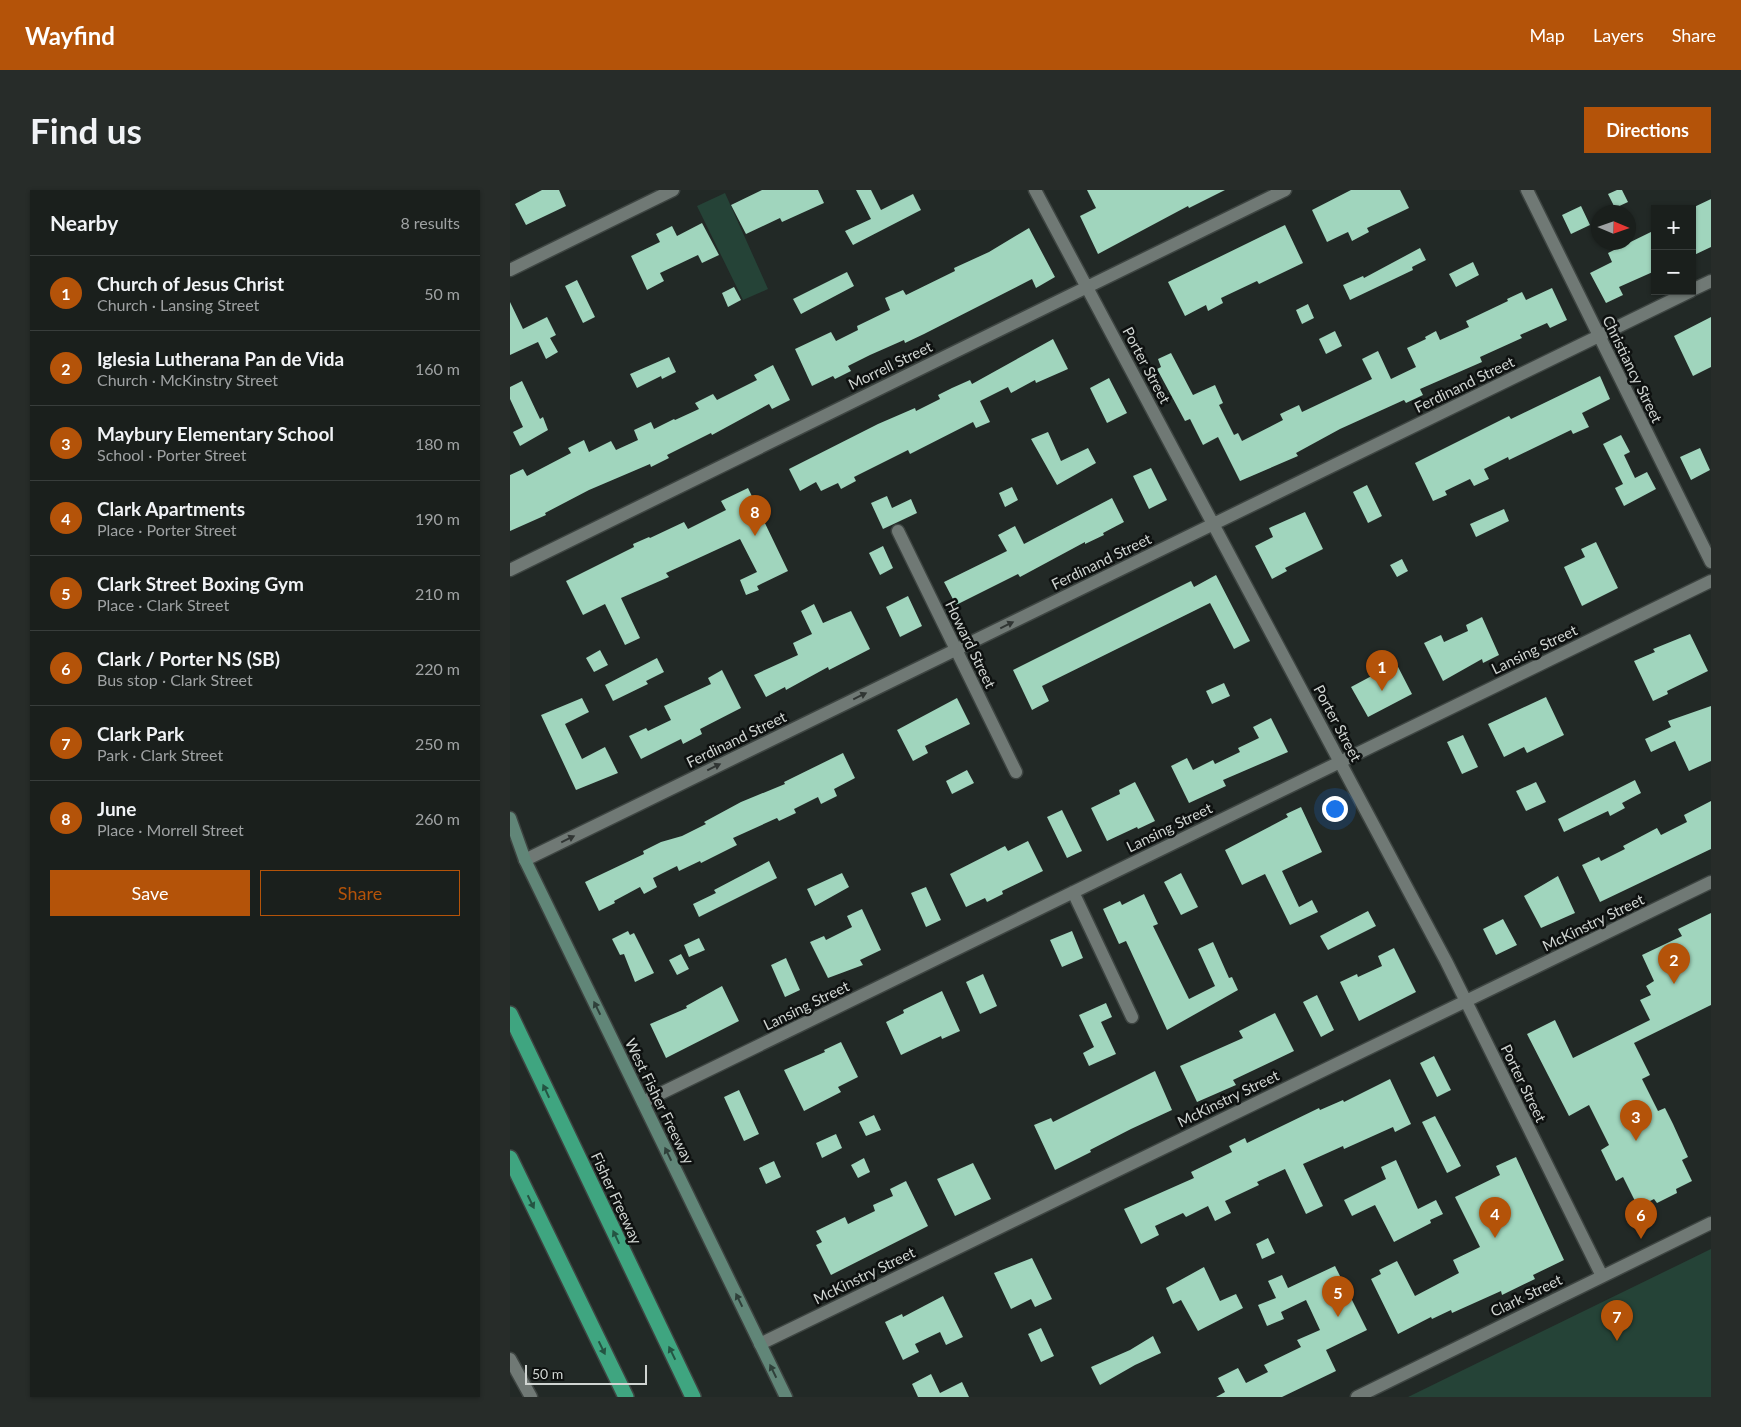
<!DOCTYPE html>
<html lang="en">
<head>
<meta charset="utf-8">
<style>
  body { margin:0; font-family:Lato,sans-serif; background:#272c29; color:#f1f3f6 }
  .controls { position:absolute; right:15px; top:15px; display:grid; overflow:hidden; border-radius:0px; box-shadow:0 1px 4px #0004 }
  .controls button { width:45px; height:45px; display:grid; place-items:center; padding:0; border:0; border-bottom:1px solid #383d3b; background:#1a1f1c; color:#f1f3f6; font:25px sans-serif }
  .compass { position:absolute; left:1081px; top:15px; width:45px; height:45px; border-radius:50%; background:#1a1f1c; box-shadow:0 1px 4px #0004; rotate:92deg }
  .scale { position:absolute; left:15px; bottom:12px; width:122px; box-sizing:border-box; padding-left:5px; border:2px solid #d0d5d2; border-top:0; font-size:14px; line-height:18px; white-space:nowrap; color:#d0d5d2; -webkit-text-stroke:4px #0e1110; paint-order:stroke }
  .you { position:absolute; left:824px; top:618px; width:18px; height:18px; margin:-12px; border:4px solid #fff; border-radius:50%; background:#1a73e8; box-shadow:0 0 0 8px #1a73e833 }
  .badge { display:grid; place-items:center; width:32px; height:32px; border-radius:50%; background:#b45309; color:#fff; font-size:16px; font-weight:700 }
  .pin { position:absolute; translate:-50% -41px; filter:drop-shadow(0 1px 2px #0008) }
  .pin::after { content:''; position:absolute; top:26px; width:18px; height:15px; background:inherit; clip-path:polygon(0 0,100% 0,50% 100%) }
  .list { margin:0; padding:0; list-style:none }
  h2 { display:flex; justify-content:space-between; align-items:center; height:65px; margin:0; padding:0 20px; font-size:21px }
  h2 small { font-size:16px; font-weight:400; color:#9fa2a3 }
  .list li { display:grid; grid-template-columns:32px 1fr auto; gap:15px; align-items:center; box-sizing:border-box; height:75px; padding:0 20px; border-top:1px solid #383d3b }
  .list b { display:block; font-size:19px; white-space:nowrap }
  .list p { margin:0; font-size:16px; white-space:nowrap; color:#9fa2a3 }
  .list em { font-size:16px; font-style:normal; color:#9fa2a3 }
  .actions { display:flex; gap:10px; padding:15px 20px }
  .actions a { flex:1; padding:11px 0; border:1px solid #b45309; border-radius:0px; text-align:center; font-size:18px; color:#b45309 }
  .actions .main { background:#b45309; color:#fff }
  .map { position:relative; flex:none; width:1201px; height:1207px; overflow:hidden; border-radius:0px }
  header { display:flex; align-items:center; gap:30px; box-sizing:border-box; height:70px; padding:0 25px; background:#b45309; color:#fff }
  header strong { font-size:24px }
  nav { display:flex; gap:28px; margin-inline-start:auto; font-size:18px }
  .intro { display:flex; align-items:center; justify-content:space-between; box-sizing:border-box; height:120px; padding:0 30px }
  h1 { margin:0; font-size:35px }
  .button { padding:12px 22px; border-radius:0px; background:#b45309; color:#fff; font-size:18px; font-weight:700 }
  main { display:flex; gap:30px; padding:0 30px }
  aside { flex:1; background:#1a1f1c; border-radius:0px; box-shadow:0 1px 4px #0004 }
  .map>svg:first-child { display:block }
  .green { fill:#254337 }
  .building { fill:#a0d5bd }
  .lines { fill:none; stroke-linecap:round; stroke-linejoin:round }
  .minor-casing { stroke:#3e4542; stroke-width:15 }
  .tertiary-casing { stroke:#3e4542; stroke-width:15 }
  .secondary-casing { stroke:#3e4542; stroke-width:15 }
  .motorway-casing { stroke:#3e4542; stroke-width:18 }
  .minor { stroke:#707975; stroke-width:12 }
  .tertiary { stroke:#707975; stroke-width:12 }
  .secondary { stroke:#618678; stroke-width:12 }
  .motorway { stroke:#3fa580; stroke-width:15 }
  .oneway { fill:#303533 }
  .oneway2 { fill:#2f403a }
  .oneway3 { fill:#245442 }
  .labels { text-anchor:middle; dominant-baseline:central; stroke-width:5; stroke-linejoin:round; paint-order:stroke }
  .street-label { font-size:15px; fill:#d0d5d2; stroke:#0e1110 }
</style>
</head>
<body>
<header>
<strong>Wayfind</strong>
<nav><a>Map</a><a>Layers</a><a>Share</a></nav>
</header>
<div class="intro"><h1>Find us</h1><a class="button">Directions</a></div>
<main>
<aside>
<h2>Nearby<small>8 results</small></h2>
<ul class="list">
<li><span class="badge">1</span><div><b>Church of Jesus Christ</b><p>Church · Lansing Street</p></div><em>50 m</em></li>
<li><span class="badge">2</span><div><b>Iglesia Lutherana Pan de Vida</b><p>Church · McKinstry Street</p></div><em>160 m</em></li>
<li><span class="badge">3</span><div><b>Maybury Elementary School</b><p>School · Porter Street</p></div><em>180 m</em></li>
<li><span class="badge">4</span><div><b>Clark Apartments</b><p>Place · Porter Street</p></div><em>190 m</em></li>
<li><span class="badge">5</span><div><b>Clark Street Boxing Gym</b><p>Place · Clark Street</p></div><em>210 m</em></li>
<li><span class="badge">6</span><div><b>Clark / Porter NS (SB)</b><p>Bus stop · Clark Street</p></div><em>220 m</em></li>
<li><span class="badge">7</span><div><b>Clark Park</b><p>Park · Clark Street</p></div><em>250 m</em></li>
<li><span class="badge">8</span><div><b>June</b><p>Place · Morrell Street</p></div><em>260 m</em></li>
</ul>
<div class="actions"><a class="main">Save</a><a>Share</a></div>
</aside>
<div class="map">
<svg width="1201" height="1207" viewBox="0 0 1201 1207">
  <rect width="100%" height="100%" fill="#222926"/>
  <!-- green -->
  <path class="green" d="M215 3 258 99 233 110 187 16Z
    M1201 1059V1207H898Z"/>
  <!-- building -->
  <path class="building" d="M32 0H49L56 16 16 35 5 14Z
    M252 0H308L314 13 272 32 270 28 236 44 221 15Z
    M346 0H361L371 20 403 4 411 20 343 55 335 41 361 29Z
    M577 0H715L679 18 678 16 588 64 570 26 586 18Z
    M841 0H890L899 18 857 38 859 42 842 51 838 42 817 52 802 20Z
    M1107 0H1112L1118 12 1105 18 1098 4Z
    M1201 9V57L1182 66V18Z
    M1071 16 1080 35 1061 44 1052 25Z
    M192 33 209 65 192 73 188 65 150 83 154 91 137 100 121 66 150 52 146 44 162 36 167 46Z
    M775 35 793 73 749 94 747 91 711 108 713 113 698 121 696 115 675 126 658 92Z
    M519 38 545 87 526 98 522 89 414 144 395 153 394 150 360 165 338 176 341 181 325 189 323 186 302 196 285 159 321 142 326 151 348 140 347 136 380 120 375 108 393 100 396 105 445 81 444 78 479 62Z
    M1145 40V81L1109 97 1113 105 1096 113 1080 83 1102 72 1098 63Z
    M910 58 916 70 902 77 903 80 840 110 833 95 853 86 854 88Z
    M963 72 969 85 946 97 939 84Z
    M337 82 344 96 291 124 283 109Z
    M67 90 85 127 73 133 55 96Z
    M224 97 231 110 218 117 212 103Z
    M1042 98 1057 130 1040 138 1037 133 1010 145 1012 148 970 167 972 172 910 199 913 205 896 213 894 210 830 239 786 263 788 266 730 291 708 247 693 255 680 229 675 231 647 179 651 177 648 169 661 163 683 205 705 195 713 213 709 215 724 245 728 243 732 251 773 230 770 224 789 215 792 222 862 189 852 169 868 161 881 189 906 177 897 158 916 149 915 147 926 141 930 150 959 137 956 131 998 111 997 109 1012 102 1016 110Z
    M0 112 13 139 37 127 46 145 40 148 48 162 36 169 28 152 0 165Z
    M798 114 804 128 792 134 786 120Z
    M1201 127V177L1183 186 1164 146Z
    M825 141 832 156 816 164 809 149Z
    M543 149 558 179 526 193 525 190 501 203 498 197 470 211 480 232 466 238 463 232 400 264 398 260 344 287 346 291 331 299 328 293 311 301 306 292 290 301 279 279 368 234 405 218 406 221 430 209 428 205 442 198 460 190 462 194Z
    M159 167 166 182 152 189 151 186 127 198 120 184Z
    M263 175 280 210 262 219 259 214 202 245 201 243 157 265 159 268 141 277 140 274 79 300 35 323 36 325 0 341V285L13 279 17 286 61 263 58 258 74 250 79 262 101 251 106 260 128 250 124 240 141 232 144 239 164 229 165 230 189 219 185 213 203 204 207 210 247 190 244 185Z
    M1090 186 1100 209 1072 223 1079 237 1063 244 1061 240 999 270 998 267 974 279 979 289 964 296 960 289 935 301 937 305 923 311 905 273 999 226 1001 229Z
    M599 188 617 223 597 233 580 198Z
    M12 191 30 229 33 227 38 240 10 256 3 242 13 237 0 209V197Z
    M538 242 551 271 578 258 586 273 547 295 521 249Z
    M1111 245 1120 262 1114 265 1125 288 1137 282 1146 299 1114 316 1105 298 1113 294 1093 254Z
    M1190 258 1200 280 1181 290 1170 267Z
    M641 278 657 310 639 319 623 286Z
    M857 295 872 326 858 333 843 302Z
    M502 297 508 310 495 317 489 303Z
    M238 298 278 381 247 396 249 400 236 405 230 390 247 382 230 349 156 383 159 387 111 408 130 448 115 455 95 414 73 425 56 391 124 357 123 354 139 347 140 348 174 332 178 339 216 320 211 311Z
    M377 306 382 318 401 309 407 323 373 339 361 313Z
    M602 308 614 332 593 343 594 345 575 354V352L510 387 508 384 446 415 434 392 497 361 488 345 505 336 514 354Z
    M994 319 999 331 966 347 960 334Z
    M795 322 813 359 775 378 777 381 762 389 745 356 763 347 759 338Z
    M1086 352 1108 398 1072 416 1054 377 1075 367 1071 359Z
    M373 356 383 378 370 385 359 363Z
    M892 369 898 381 887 387 880 375Z
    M706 385 740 451 724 459 700 413 532 496 539 511 522 520 503 480 681 391 684 397Z
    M398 406 412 436 390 447 376 417Z
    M304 414 313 433 341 421 360 459 319 480 318 477 276 500 275 497 256 507 244 485 288 465 283 453 302 444 291 421Z
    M972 427 989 465 973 473 972 469 933 491 914 453 931 445 934 452 958 441 956 435Z
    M1180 444 1198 481 1157 501 1158 504 1143 511 1124 471 1145 462 1143 459Z
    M90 460 98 475 84 482 76 468Z
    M147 468 154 482 136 491 138 494 103 511 95 495Z
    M886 473 902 504 858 527 841 497Z
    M212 480 231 518 190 539 192 544 173 554 171 549 131 569 119 546 136 538 138 541 161 530 154 516 201 494 198 488Z
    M714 493 720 506 702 514 696 501Z
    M1036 507 1054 545 1017 563 1014 557 994 567 978 534Z
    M72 508 79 522 55 534 72 569 95 557 108 583 66 600 31 525Z
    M447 508 460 534 415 556 418 563 403 571 387 540Z
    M1201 516V571L1179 581 1165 551 1141 562 1135 549 1161 537 1158 531Z
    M761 528 778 562 713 590 716 596 679 613 661 576 677 568 683 580 703 570 705 574 730 562 728 558 749 548 743 537Z
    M953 545 968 577 952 584 937 552Z
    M333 563 345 588 324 599 327 606 311 614 308 607 284 619 286 623 269 631 267 628 223 648 227 655 191 673 190 671 169 681 167 676 143 688 147 697 134 704 130 697 104 711 105 713 89 721 75 692 134 664 133 661 151 652 172 646 196 634 194 632 231 612 275 594 274 592Z
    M457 580 464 593 442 604 436 591Z
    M1125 590 1131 603 1112 613 1115 618 1100 626 1098 621 1054 642 1048 629Z
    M625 592 645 631 628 639 627 637 597 651 581 618 610 604 609 600Z
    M1026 592 1036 612 1016 621 1006 601Z
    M1201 611V659L1090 712 1072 675 1089 667 1091 671 1115 659 1113 656 1147 638 1151 645 1177 632 1174 625Z
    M791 617 812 662 772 681 789 717 802 710 808 722 780 735 755 684 732 695 715 660 778 627 776 624Z
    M552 620 572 661 557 668 537 627Z
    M518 651 533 681 492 701 493 704 477 712 475 708 456 717 440 684 495 656 498 661Z
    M259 671 267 688 189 727 183 714 206 703 204 700Z
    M332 683 339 697 305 716 297 699Z
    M671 683 688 717 671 725 654 692Z
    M1048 686 1065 723 1031 738 1014 706Z
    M416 697 431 730 416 737 401 703Z
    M634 704 648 734 643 736 679 809 705 796 688 759 703 752 719 788 722 787 728 800 657 840 616 751 609 754 593 719 610 711 612 715Z
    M352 719 371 760 350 770 353 775 318 788 300 752 314 746 316 750 342 737 337 726Z
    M858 721 866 736 818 760 810 746Z
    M1201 723V815L1124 853 1140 885 1132 889 1148 921 1155 918 1163 934 1178 967 1172 970 1182 991 1166 999 1167 1003 1147 1013 1144 1009 1128 1017 1113 987 1106 991 1091 960 1099 955 1079 915 1059 926 1017 844 1045 830 1063 868 1140 830 1130 810 1141 805 1136 796 1144 791 1132 765 1172 746 1168 739Z
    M993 729 1007 755 986 765 973 739Z
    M118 741 120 745 124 743 144 783 125 792 114 764 110 765 102 749Z
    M562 741 573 768 552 777 540 750Z
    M189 748 195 760 179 767 174 755Z
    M884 758 906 802 849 831 830 792 847 784 848 787 872 776 868 766Z
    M171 764 179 779 167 785 159 770Z
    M276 768 290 800 275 807 261 775Z
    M473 784 487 816 470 824 456 792Z
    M212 796 229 831 156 868 140 834 177 818 176 816Z
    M432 801 450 841 432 849 431 846 391 865 376 832 394 823 393 820Z
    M807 805 824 840 811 847 793 812Z
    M596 813 602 827 591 832 606 864 579 876 573 863 584 857 569 825Z
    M765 823 784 861 723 890 726 895 687 912 670 876 733 848 729 841Z
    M331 852 348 887 328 897 331 902 294 921 274 880 315 862 314 860Z
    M924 866 941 900 927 907 910 873Z
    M645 881 662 920 621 939 580 960 581 962 545 980 524 935 541 928 543 932Z
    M880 889 901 934 885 942 883 937 834 959 833 956 793 974 813 1016 796 1024 775 979 747 992 749 995 715 1011 721 1023 705 1031 698 1016 676 1027 673 1023 645 1036 649 1045 631 1054 614 1019 684 988 681 982 722 962 719 956 735 948 737 953 809 918 810 920 833 910 834 912Z
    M229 900 249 944 234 951 214 907Z
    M364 925 371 940 356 946 349 932Z
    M925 926 951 976 937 983 912 932Z
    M326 944 332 958 312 968 306 953Z
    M1006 967 1054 1070 1023 1085 1025 1089 992 1105 991 1101 942 1123 941 1120 922 1129 921 1127 888 1144 861 1089 871 1084 869 1080 887 1071 905 1106 949 1083 943 1070 970 1057 945 1007 990 985 986 976Z
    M354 968 360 982 348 988 341 975Z
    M886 970 908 1019 926 1010 933 1024 920 1030 921 1033 884 1052 865 1015 842 1026 834 1010 876 989 871 977Z
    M264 971 271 987 256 994 249 978Z
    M463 973 481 1009 445 1026 427 989Z
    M396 991 418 1036 321 1085 306 1055 312 1052 306 1041 335 1027 338 1034 365 1021 363 1015 383 1006 380 999Z
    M758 1048 765 1063 752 1069 746 1054Z
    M522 1068 542 1109 525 1117 521 1109 501 1119 484 1083Z
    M825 1076 857 1140 816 1160 826 1181 772 1207H706L715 1202 708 1188 728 1178 736 1193 758 1182 754 1175 791 1157 787 1150 810 1140 796 1110 771 1122 774 1129 757 1136 748 1115 766 1108 758 1091 772 1085 778 1098Z
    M694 1077 710 1111 726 1104 733 1118 688 1141 671 1110 663 1114 656 1098Z
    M433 1106 453 1147 436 1155 430 1142 405 1154 409 1162 393 1170 375 1132 392 1124 393 1127Z
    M531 1138 544 1166 531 1172 518 1144Z
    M643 1146 651 1163 625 1175 590 1195 581 1177 620 1160Z
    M421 1184 430 1203 452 1192 459 1207H408L402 1194Z"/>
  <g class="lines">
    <defs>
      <path id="minor" d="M525 0 936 771 1092 1086
        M1017 0 1201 372
        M1182 100 1201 91
        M388 341 506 582
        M0 380 775 0
        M15 670 1181 101
        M563 702 622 827
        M133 912 1201 391
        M250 1154 1201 692"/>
      <path id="tertiary" d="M0 80 163 0
        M0 1169 21 1207
        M847 1207 1201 1033"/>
      <path id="secondary" d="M0 628 15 670 276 1207"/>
      <path id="motorway" d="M0 824 183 1207
        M0 968 116 1207"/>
    </defs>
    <!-- minor casing -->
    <use href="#minor" class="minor-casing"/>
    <!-- tertiary casing -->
    <use href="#tertiary" class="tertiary-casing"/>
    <!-- secondary casing -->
    <use href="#secondary" class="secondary-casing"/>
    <!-- motorway casing -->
    <use href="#motorway" class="motorway-casing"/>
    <!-- minor -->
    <use href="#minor" class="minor"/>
    <!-- tertiary -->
    <use href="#tertiary" class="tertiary"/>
    <!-- secondary -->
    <use href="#secondary" class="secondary"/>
    <!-- motorway -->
    <use href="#motorway" class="motorway"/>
  </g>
  <!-- one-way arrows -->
  <defs><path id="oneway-solid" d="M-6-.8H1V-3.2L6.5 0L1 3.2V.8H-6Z" transform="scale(1.25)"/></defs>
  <g class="oneway">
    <use href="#oneway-solid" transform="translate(497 435) rotate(-26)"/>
    <use href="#oneway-solid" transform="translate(350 506) rotate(-26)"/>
    <use href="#oneway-solid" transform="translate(204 577) rotate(-26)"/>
    <use href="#oneway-solid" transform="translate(58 649) rotate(-26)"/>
  </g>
  <g class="oneway2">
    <use href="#oneway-solid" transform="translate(87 818) rotate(-116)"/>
    <use href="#oneway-solid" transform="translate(158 964) rotate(-116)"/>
    <use href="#oneway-solid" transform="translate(229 1110) rotate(-116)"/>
    <use href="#oneway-solid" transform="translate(263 1181) rotate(-116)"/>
  </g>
  <g class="oneway3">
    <use href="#oneway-solid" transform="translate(36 901) rotate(-115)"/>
    <use href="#oneway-solid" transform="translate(21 1012) rotate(64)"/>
    <use href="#oneway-solid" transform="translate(106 1047) rotate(-115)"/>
    <use href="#oneway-solid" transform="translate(92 1158) rotate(64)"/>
    <use href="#oneway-solid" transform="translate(162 1163) rotate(-116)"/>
  </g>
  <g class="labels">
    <!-- street labels -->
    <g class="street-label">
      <text transform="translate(380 175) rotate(-26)">Morrell Street</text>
      <text transform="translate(637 175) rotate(62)">Porter Street</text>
      <text transform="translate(1123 179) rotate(64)">Christiancy Street</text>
      <text transform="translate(954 194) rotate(-26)">Ferdinand Street</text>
      <text transform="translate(591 371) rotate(-26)">Ferdinand Street</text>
      <text transform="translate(461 454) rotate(64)">Howard Street</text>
      <text transform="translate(1024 459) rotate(-26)">Lansing Street</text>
      <text transform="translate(828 533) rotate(62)">Porter Street</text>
      <text transform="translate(226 549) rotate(-26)">Ferdinand Street</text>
      <text transform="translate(659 637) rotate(-26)">Lansing Street</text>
      <text transform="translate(1083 732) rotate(-26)">McKinstry Street</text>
      <text transform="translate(296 815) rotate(-26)">Lansing Street</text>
      <text transform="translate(1014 893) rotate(64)">Porter Street</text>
      <text transform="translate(718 908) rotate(-26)">McKinstry Street</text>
      <text transform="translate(150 911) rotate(64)">West Fisher Freeway</text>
      <text transform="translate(107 1008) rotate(65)">Fisher Freeway</text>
      <text transform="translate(354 1085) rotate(-26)">McKinstry Street</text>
      <text transform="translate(1016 1105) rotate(-26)">Clark Street</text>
    </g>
  </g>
</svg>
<div class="controls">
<button>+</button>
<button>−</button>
</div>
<svg class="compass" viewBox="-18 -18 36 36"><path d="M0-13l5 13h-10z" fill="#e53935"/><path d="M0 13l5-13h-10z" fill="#9fa2a3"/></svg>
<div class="scale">50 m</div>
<div class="you"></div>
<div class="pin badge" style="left:872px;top:501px">1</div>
<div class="pin badge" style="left:1164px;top:794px">2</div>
<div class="pin badge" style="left:1126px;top:951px">3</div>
<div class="pin badge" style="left:985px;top:1048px">4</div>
<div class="pin badge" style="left:828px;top:1127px">5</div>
<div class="pin badge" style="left:1131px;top:1049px">6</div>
<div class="pin badge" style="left:1107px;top:1151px">7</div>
<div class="pin badge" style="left:245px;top:346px">8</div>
</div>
</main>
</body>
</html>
